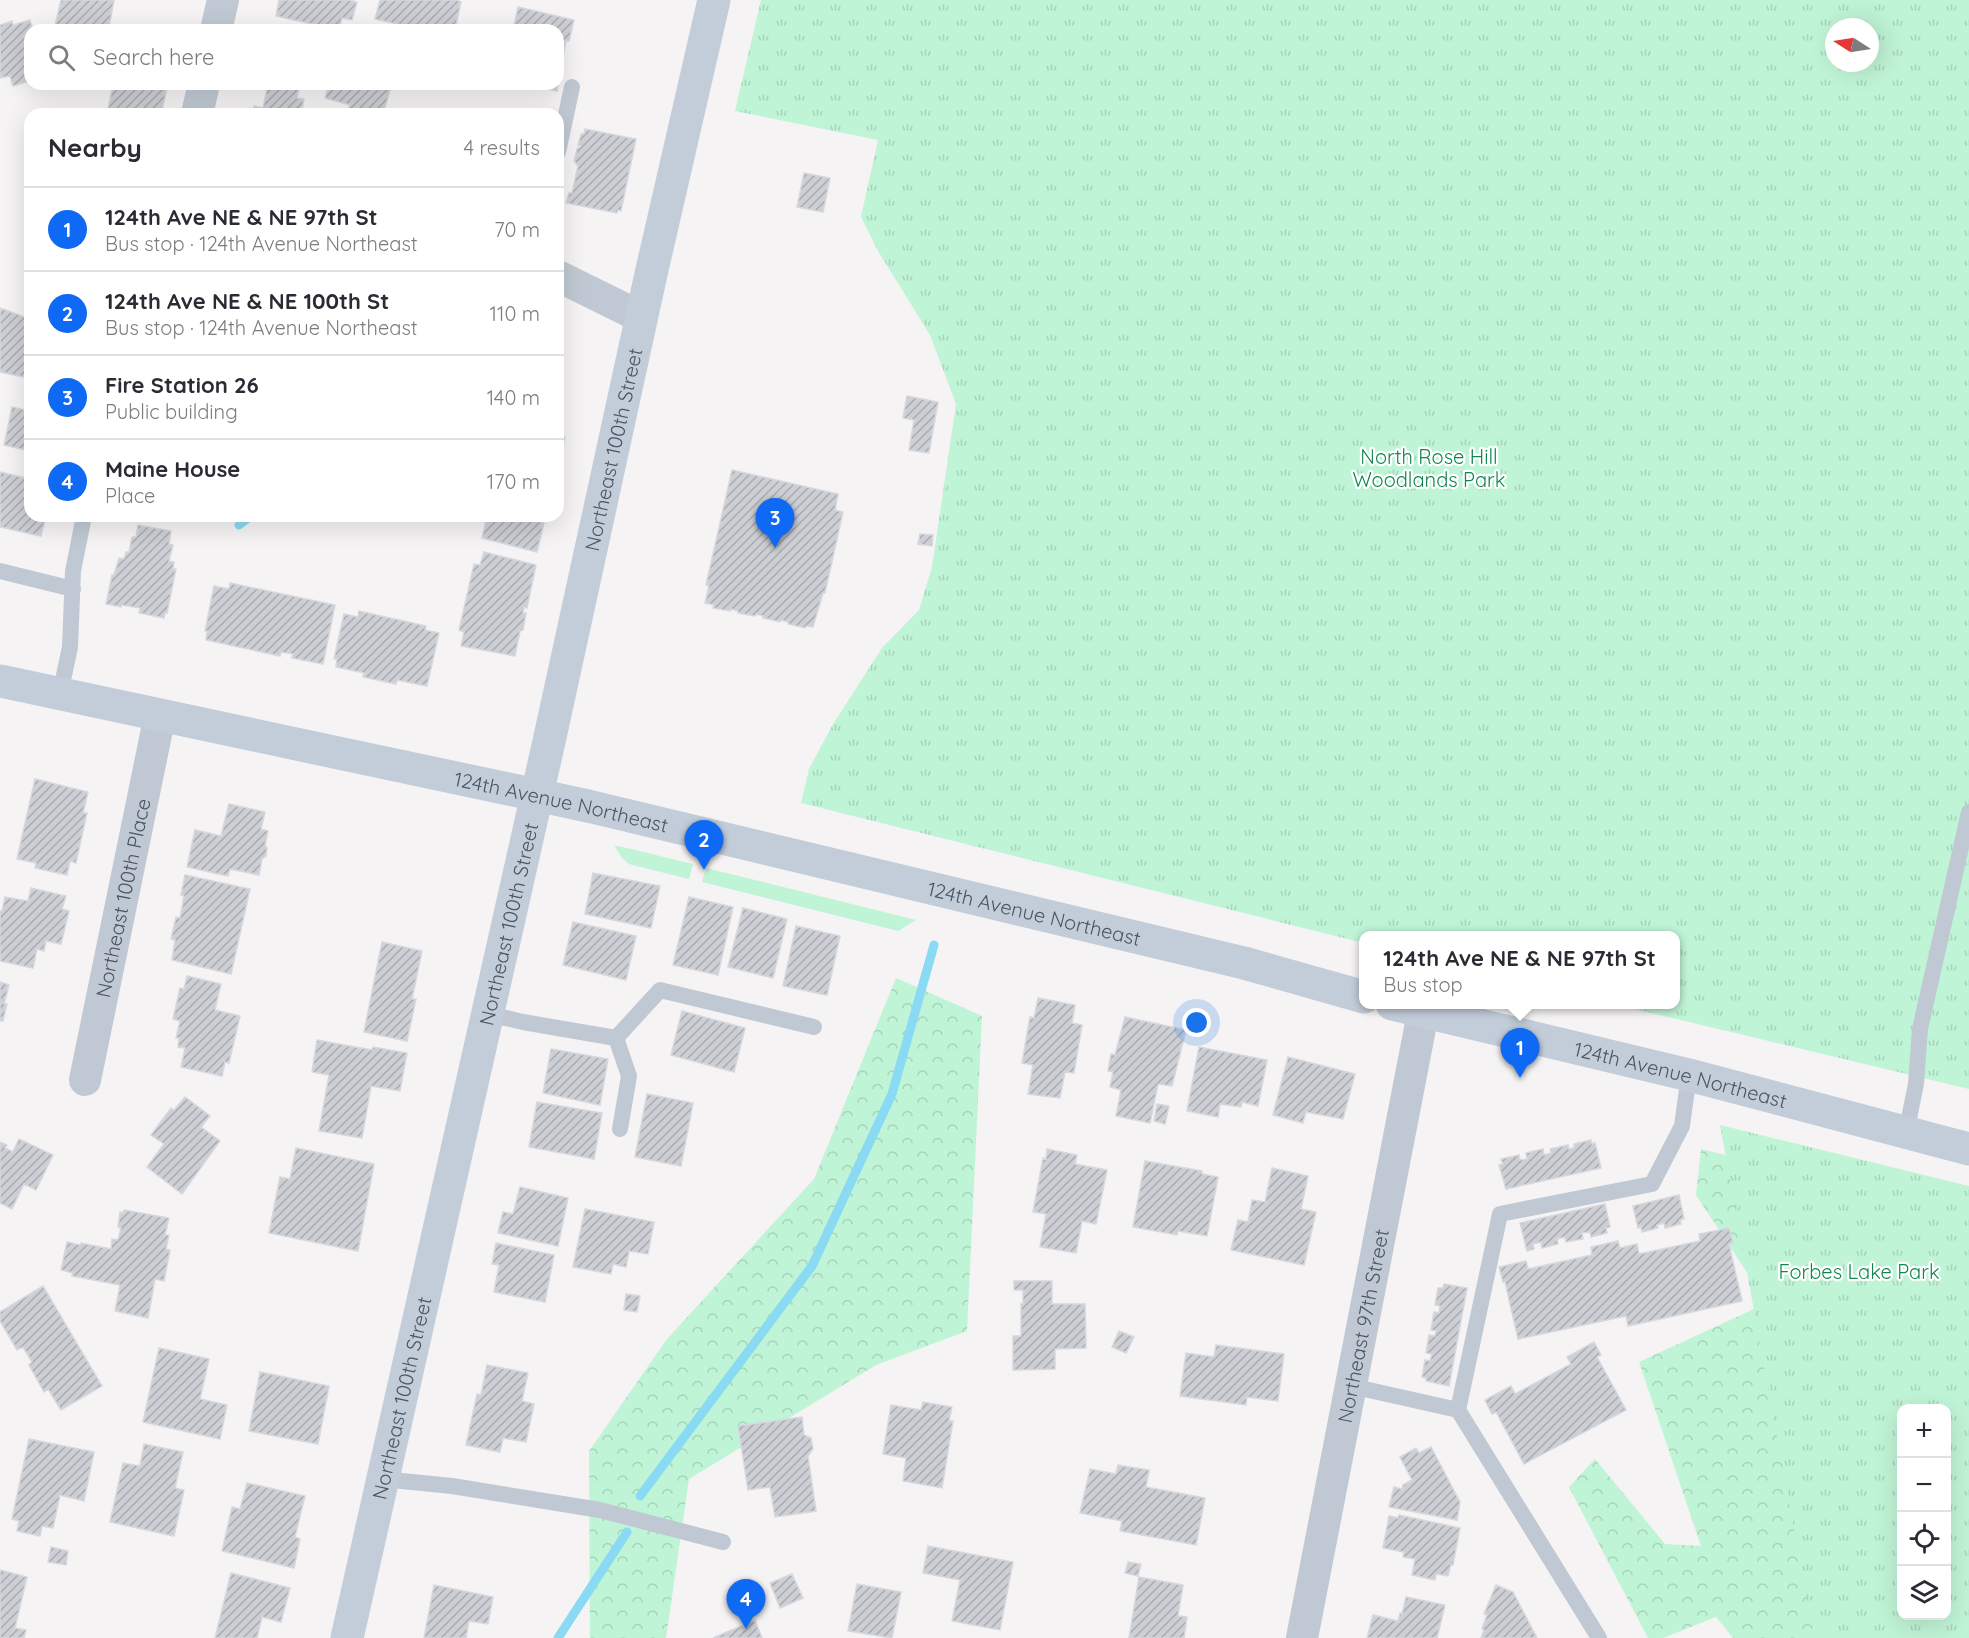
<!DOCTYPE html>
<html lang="en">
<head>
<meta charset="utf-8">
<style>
  body { margin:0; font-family:Quicksand,sans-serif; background:#f7f7f7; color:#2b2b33 }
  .controls { position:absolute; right:18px; bottom:18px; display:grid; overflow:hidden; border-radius:12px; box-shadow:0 6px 24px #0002 }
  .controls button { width:54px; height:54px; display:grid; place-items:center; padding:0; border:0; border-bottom:2px solid #e1e1e2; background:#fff; color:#2b2b33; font:30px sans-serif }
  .compass { position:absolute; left:1825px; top:18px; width:54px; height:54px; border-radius:50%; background:#fff; box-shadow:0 6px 24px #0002; rotate:282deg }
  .you { position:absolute; left:1197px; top:1023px; width:21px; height:21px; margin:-15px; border:4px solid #fff; border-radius:50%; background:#1a73e8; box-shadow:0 0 0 9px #1a73e833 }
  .badge { display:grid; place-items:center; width:39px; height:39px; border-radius:50%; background:#0e6af4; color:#fff; font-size:20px; font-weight:700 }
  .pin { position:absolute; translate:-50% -50px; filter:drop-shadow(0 2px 3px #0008) }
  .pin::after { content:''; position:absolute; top:32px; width:21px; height:18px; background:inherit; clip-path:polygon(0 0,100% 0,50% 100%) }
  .popup { position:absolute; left:1359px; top:931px; width:321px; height:78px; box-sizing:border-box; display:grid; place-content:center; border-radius:12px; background:#fff; filter:drop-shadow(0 2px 4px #0005); font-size:20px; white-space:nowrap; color:#7c7c81 }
  .popup b { font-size:22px; color:#2b2b33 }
  .popup::after { content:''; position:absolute; left:50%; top:100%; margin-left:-12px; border:12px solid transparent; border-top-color:#fff }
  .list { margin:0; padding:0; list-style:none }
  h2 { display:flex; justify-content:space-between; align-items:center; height:78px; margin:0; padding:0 24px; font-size:26px }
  h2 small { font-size:20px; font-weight:400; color:#7c7c81 }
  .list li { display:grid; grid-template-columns:39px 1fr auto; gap:18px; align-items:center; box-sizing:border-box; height:84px; padding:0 24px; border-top:2px solid #e1e1e2 }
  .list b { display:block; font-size:22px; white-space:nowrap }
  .list p { margin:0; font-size:20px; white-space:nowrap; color:#7c7c81 }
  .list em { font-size:20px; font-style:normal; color:#7c7c81 }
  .icon { flex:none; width:33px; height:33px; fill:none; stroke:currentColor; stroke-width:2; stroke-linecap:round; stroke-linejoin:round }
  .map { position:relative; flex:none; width:1969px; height:1638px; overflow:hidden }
  .search { position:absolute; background:#fff; box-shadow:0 6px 24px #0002; left:24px; top:24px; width:540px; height:66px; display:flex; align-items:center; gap:15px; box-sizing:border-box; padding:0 21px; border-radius:18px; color:#7c7c81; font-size:22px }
  .panel { position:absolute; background:#fff; box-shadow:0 6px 24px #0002; left:24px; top:108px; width:540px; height:414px; border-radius:18px }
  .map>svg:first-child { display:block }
  .grass { fill:#c0f4d6 }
  .forest { fill:url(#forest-crowns) }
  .park { fill:url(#park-tufts); fill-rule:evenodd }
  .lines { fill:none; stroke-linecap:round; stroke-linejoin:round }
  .stream { stroke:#8adaf3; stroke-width:9 }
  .building { fill:url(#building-hatch); stroke:#d6d8de; stroke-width:1.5 }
  .lane { stroke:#c0c9d3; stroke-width:16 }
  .street { stroke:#c0c9d3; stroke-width:32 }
  .secondary { stroke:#c3cdda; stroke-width:33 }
  .labels { text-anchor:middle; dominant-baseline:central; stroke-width:4.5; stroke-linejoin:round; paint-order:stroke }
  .street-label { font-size:20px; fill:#495562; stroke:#fff }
  .park-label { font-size:20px; fill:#118650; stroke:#fff }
</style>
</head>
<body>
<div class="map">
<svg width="1969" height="1638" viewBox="0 0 1969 1638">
  <defs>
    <pattern id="forest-crowns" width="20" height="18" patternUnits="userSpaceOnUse" patternTransform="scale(1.5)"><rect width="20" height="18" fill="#c0f4d6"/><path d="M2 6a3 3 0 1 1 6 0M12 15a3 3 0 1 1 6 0" fill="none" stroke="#a6d3ba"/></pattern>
    <pattern id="park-tufts" width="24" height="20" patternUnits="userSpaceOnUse" patternTransform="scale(1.5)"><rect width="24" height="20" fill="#c0f4d6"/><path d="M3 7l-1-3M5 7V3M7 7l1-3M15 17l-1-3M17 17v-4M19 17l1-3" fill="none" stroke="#a6d3ba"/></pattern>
    <pattern id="building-hatch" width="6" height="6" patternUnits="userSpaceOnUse" patternTransform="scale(1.5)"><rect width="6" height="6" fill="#cdcfd5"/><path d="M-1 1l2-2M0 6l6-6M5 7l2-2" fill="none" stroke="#a8abb0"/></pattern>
  </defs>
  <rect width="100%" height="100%" fill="#f5f3f3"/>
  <!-- grass -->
  <path class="grass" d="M614 845 693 864 689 879 629 864 622 858Z
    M706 868 916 920 898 931 702 882Z"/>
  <!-- forest -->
  <path class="forest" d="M896 978 982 1016 967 1331 876 1365 689 1479 666 1638H590L589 1451 667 1339 814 1179Z
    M1701 1149 1969 1215 1946 1408H1902V1616H1946L1966 1638H1733L1716 1617 1663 1638H1648L1569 1487 1595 1459 1665 1544 1701 1546 1639 1362 1767 1303 1696 1195Z"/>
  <!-- park -->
  <path class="park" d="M761 0H1969V1089L1618 1005 1676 1004V936H1364V943L801 803 809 769 832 726 882 648 919 610 932 567 956 404 930 335 878 251 861 217 878 140 735 111ZM1834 27H1870V63H1834Z
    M1720 1125 1969 1186V1638H1814ZM1902 1408H1946V1616H1902Z"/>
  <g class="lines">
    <!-- stream -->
    <path class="stream" d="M239 525 251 516
      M640 1496 812 1266 892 1094 934 945
      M558 1638 627 1532"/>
  </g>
  <!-- building -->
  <path class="building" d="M61 0H114L109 27 116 28V30H54Z
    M279 0H349L357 2 352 20 342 18 339 30 276 16Z
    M380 0H457L461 2 455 30H423L375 19Z
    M518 7 574 20 569 41 566 40 557 91 525 84H558V30H513Z
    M30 20 33 30H30V81L13 86 10 76 0 78V25L12 21 13 25Z
    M113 84H168L161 114H107Z
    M268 84H279L299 88 297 98 304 99 301 114H238L239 109 253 112 254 106 263 108Z
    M329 84H383L391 87 383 114H362L348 110 350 105 325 98Z
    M585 129 636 139 621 211 618 210 617 213 566 203 569 193H572L578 166 574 161 577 149 581 146 578 145 581 134H584Z
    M804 173 830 178 823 212 797 207Z
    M0 308 30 319V370L26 369 24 377 0 372Z
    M907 396 938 402 929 453 909 450 914 420 903 418Z
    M12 407 30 411V451L4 445Z
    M558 435 565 437 558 464Z
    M30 461V516H46L41 536 0 527V472L26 478Z
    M732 470 838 494 835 510 843 512 825 593H823L813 627 806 626 805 628 788 624V622L781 620 780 622 763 618V616L756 614 755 616 738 613V611L731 609 730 611 713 608 714 605 705 603 709 586 706 585Z
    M487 516H539L537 521 544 523 537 552 482 538Z
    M138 525 171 531 169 544 173 545 169 561 174 562 173 569H176L167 613H165L164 618 139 613 140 608 122 605 121 607 106 604 112 575H114L119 558 124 559 126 552H129L132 537H136Z
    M920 534 933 535 932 546 918 544Z
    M484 552 536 565 527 608 524 607 523 613H526L523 630 520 631 515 656 461 646 464 632 459 630 474 564 480 565Z
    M230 583 335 605 323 664 292 658 293 654 281 652 280 656 206 640 207 631H205L214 586 229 589Z
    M359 611 426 626 425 630 439 633 427 686 397 680 396 684 363 677 364 673 336 667 337 659H334L344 614 358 617Z
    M35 779 88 792 83 813H87L76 863 70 861 67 875 35 868 36 863 17 859Z
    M229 804 265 812 261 829 268 831 265 845 267 848 266 856 262 859 259 875 230 869 228 876 187 867 195 830 221 836Z
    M593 873 660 886 651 928 585 914Z
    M185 875 250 889 231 974 172 960 175 940 171 939 176 917 180 918 184 896 181 895Z
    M31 888 66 896 62 909 69 911 61 944 46 941 44 951 37 949 33 968 0 961V911H2L5 897 28 901Z
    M689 897 733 907 718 975 673 965Z
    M743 908 787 919 773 978 728 967Z
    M573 922 636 936 626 980 563 965Z
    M796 926 840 936 827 995 783 986Z
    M382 942 422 951 412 999H416L407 1041 364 1032Z
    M187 976 221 984 215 1010 240 1016 229 1063 225 1062 222 1076 181 1067 185 1048 178 1047 179 1038H176L180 1021 173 1019 180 988 184 989Z
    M0 982 9 985 4 1004H7L3 1021H0Z
    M1038 998 1075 1005 1072 1023 1082 1025 1074 1073 1065 1072 1060 1098 1028 1094 1033 1065 1022 1063 1030 1017 1034 1018Z
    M682 1011 745 1028 734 1072 671 1055Z
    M1125 1017 1186 1030 1172 1086 1158 1084 1150 1123 1116 1116 1121 1090 1110 1087 1113 1072 1108 1071 1111 1054 1115 1055Z
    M317 1040 372 1050 373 1047 407 1053 400 1091 371 1086 362 1138 319 1131 329 1075 312 1072Z
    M1199 1047 1267 1060 1258 1106 1242 1102 1241 1107 1220 1104 1218 1117 1187 1111Z
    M551 1049 608 1059 600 1105 543 1093Z
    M1288 1057 1355 1074 1343 1119 1306 1112 1303 1123 1273 1115Z
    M647 1094 693 1103 681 1166 635 1157Z
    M185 1097 210 1116 201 1127 220 1141 182 1194 147 1167 164 1144 151 1135 171 1108 174 1110Z
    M537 1102 602 1113 594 1159 529 1147Z
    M1157 1104 1169 1106 1165 1124 1154 1121Z
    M19 1139 53 1155 36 1190 24 1184 12 1209 0 1203V1142L7 1145 5 1148 13 1152Z
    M1591 1140 1592 1144 1595 1143 1601 1168 1506 1189 1499 1165 1503 1164 1501 1159 1519 1155 1520 1160 1527 1159 1526 1153 1543 1149 1544 1155 1551 1153 1550 1149 1568 1145 1569 1149 1574 1148V1144Z
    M296 1148 374 1164 358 1251 269 1233 280 1177 290 1179Z
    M1047 1149 1077 1155 1075 1164 1107 1170 1096 1224 1082 1221 1076 1253 1040 1247 1046 1214 1033 1212 1043 1158 1046 1159Z
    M1145 1161 1202 1171V1174L1218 1177 1207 1236 1178 1231 1177 1235 1133 1227Z
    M1272 1168 1308 1176 1301 1209 1316 1212 1304 1265 1231 1250 1238 1220 1248 1222 1252 1200 1265 1202Z
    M520 1187 568 1198 558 1246 498 1233 503 1212 513 1214Z
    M1679 1195 1684 1219 1680 1220 1681 1224 1665 1228 1664 1223 1657 1225 1658 1228 1642 1232 1641 1227 1638 1228 1633 1206Z
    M1605 1204 1610 1227 1606 1228 1607 1233 1591 1237 1590 1232 1582 1233 1583 1239 1566 1242 1565 1237 1557 1239 1558 1244 1542 1248 1541 1242 1533 1244 1534 1249 1527 1251 1520 1223Z
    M585 1209 654 1222 648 1254 629 1251 626 1267 613 1264 611 1274 573 1267Z
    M124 1210 169 1218 165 1235H169L166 1249 170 1250 164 1281 155 1279 148 1318 115 1311 120 1285 72 1276 73 1273 61 1270 67 1242 80 1245 81 1243 111 1249 112 1239 118 1240 121 1228 118 1227 120 1212 123 1213Z
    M1729 1228 1733 1243 1729 1244 1742 1301 1628 1326 1626 1316 1518 1339 1505 1282H1503L1499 1267 1526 1261 1528 1269 1592 1255 1591 1247 1618 1241 1620 1248 1637 1244 1639 1254 1700 1241 1699 1234Z
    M496 1243 554 1255 545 1302 494 1292 499 1265 492 1264Z
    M1014 1281H1052V1304H1085L1086 1348 1055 1349V1369L1013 1370V1336H1021V1304H1023V1290H1014Z
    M1444 1284 1467 1288 1449 1386 1426 1381V1378L1422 1377 1425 1360 1430 1361 1432 1354 1426 1353 1429 1335 1435 1336 1436 1331 1431 1330 1434 1312 1439 1313 1440 1306 1435 1305 1438 1288H1443Z
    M43 1286 102 1386 61 1410 48 1389 44 1392 29 1365 32 1362 23 1347 17 1350 0 1321V1312Z
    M626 1294 640 1296 637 1312 624 1310Z
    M1119 1331 1134 1337 1126 1353 1112 1347Z
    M1594 1342 1601 1355 1597 1357 1626 1410 1524 1464 1496 1412 1492 1414 1485 1400 1511 1386 1515 1394 1571 1364 1567 1357Z
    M1216 1345 1284 1354 1278 1401 1247 1397 1246 1405 1180 1396 1186 1353 1214 1357Z
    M159 1348 209 1359 200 1399 227 1405 220 1439 143 1422Z
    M487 1365 528 1373 522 1401 534 1404 526 1442 503 1438 500 1452 466 1445 477 1394 481 1395Z
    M260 1372 329 1386 318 1444 249 1431Z
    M923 1402 952 1407 949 1421H953L942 1488 903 1481 906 1458 883 1454 891 1405 921 1410Z
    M802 1417 804 1435 811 1438 813 1449 808 1456 816 1511 775 1517 770 1487 748 1490 738 1426Z
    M29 1439 94 1452 84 1501 60 1495 53 1528 42 1526 40 1536 17 1531 19 1521 12 1519Z
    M144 1444 183 1452 175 1488 184 1490 174 1536 110 1522 123 1463 140 1466Z
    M1431 1447 1460 1502 1457 1520 1389 1507 1394 1487 1402 1489 1403 1485 1412 1480 1400 1457 1416 1448 1419 1453Z
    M1118 1465 1149 1470 1146 1487 1205 1498 1196 1545 1120 1531 1122 1521 1080 1513 1090 1469 1116 1474Z
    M247 1483 305 1496 295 1537 300 1539 294 1568 222 1551 232 1507 240 1509Z
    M1399 1515 1460 1528 1453 1565 1451 1564 1448 1576 1436 1574 1435 1580 1412 1575 1415 1559 1403 1557 1404 1552 1383 1548 1389 1516 1398 1518Z
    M928 1546 1013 1562 1000 1630 952 1621 960 1580 923 1573Z
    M51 1547 68 1551 66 1565 48 1562Z
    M1128 1562 1141 1564 1138 1576 1125 1573Z
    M0 1570 27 1577 15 1628 26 1630 24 1638H0Z
    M231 1573 290 1588 281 1622 262 1617 257 1638H215Z
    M792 1574 803 1598 780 1608 770 1583Z
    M1139 1577 1183 1585 1178 1616 1187 1617 1184 1638H1129Z
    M857 1584 901 1592 892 1638 848 1631Z
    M434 1585 493 1597 488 1624 469 1621 466 1638H424Z
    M1496 1585 1513 1592 1537 1638H1481L1484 1630 1482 1629 1487 1615 1484 1614Z
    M1406 1597 1445 1605 1437 1638H1367L1373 1615 1398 1621 1400 1613 1402 1614Z
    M755 1620 762 1638H713Z"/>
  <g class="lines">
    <!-- lane -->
    <path class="lane" d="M558 152 572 87
      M0 571 73 589
      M60 694 70 647 73 571 84 516
      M488 1014 523 1022 616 1038 660 990 814 1027
      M616 1038 629 1076 620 1129
      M1906 1133 1916 1084 1920 1029 1969 812
      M1351 1386 1458 1410
      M382 1479 452 1486 600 1510 723 1542
      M1599 1638 1458 1410 1500 1214 1652 1184 1682 1126 1689 1075"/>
    <!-- street -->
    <g class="street">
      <path d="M216 30 223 0"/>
      <path d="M197 114 204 84"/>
      <path d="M558 276 641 317"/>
      <path id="s1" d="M85 1080 160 715"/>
      <path id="s2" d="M1302 1638 1423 1013"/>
    </g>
    <!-- secondary -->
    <g class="secondary">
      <path id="s3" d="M0 681 588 806 1244 963 1364 997"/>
      <path id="s4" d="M1392 1004 1689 1075 1969 1149"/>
      <path id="s5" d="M347 1638 550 737 651 274 714 0"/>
    </g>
  </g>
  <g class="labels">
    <!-- street labels -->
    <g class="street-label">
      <text stroke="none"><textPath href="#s5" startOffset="1218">Northeast 100th Street</textPath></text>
      <text stroke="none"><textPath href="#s3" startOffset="574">124th Avenue Northeast</textPath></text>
      <text stroke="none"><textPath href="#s1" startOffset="186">Northeast 100th Place</textPath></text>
      <text stroke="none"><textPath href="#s3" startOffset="1060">124th Avenue Northeast</textPath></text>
      <text stroke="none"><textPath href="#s5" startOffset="732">Northeast 100th Street</textPath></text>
      <text stroke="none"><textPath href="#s4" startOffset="297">124th Avenue Northeast</textPath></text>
      <text stroke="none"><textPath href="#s2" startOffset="318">Northeast 97th Street</textPath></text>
      <text stroke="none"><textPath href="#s5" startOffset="246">Northeast 100th Street</textPath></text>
    </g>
    <!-- park labels -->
    <g class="park-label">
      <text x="1429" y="456">North Rose Hill<tspan x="1429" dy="23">Woodlands Park</tspan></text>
      <text x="1859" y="1271">Forbes Lake Park</text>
    </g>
  </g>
</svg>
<div class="controls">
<button>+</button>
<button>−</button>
<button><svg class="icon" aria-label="locate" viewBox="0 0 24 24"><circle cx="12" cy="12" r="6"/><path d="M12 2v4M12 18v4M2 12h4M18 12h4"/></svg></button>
<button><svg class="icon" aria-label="layers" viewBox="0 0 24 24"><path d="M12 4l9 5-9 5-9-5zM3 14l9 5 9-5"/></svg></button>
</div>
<svg class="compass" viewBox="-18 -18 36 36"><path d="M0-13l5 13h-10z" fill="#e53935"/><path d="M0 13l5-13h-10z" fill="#7c7c81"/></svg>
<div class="you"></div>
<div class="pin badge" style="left:1520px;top:1078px">1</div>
<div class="popup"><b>124th Ave NE &amp; NE 97th St</b>Bus stop</div>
<div class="pin badge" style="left:704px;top:870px">2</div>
<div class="pin badge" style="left:775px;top:548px">3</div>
<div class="pin badge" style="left:746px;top:1629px">4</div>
<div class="search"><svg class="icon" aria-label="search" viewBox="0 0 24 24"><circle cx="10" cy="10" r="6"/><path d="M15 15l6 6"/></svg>Search here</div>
<section class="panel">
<h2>Nearby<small>4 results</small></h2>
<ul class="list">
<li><span class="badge">1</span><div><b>124th Ave NE &amp; NE 97th St</b><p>Bus stop · 124th Avenue Northeast</p></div><em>70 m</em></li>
<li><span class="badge">2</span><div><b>124th Ave NE &amp; NE 100th St</b><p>Bus stop · 124th Avenue Northeast</p></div><em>110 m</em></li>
<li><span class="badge">3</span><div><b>Fire Station 26</b><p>Public building</p></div><em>140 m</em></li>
<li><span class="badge">4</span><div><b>Maine House</b><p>Place</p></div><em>170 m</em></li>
</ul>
</section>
</div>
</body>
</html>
